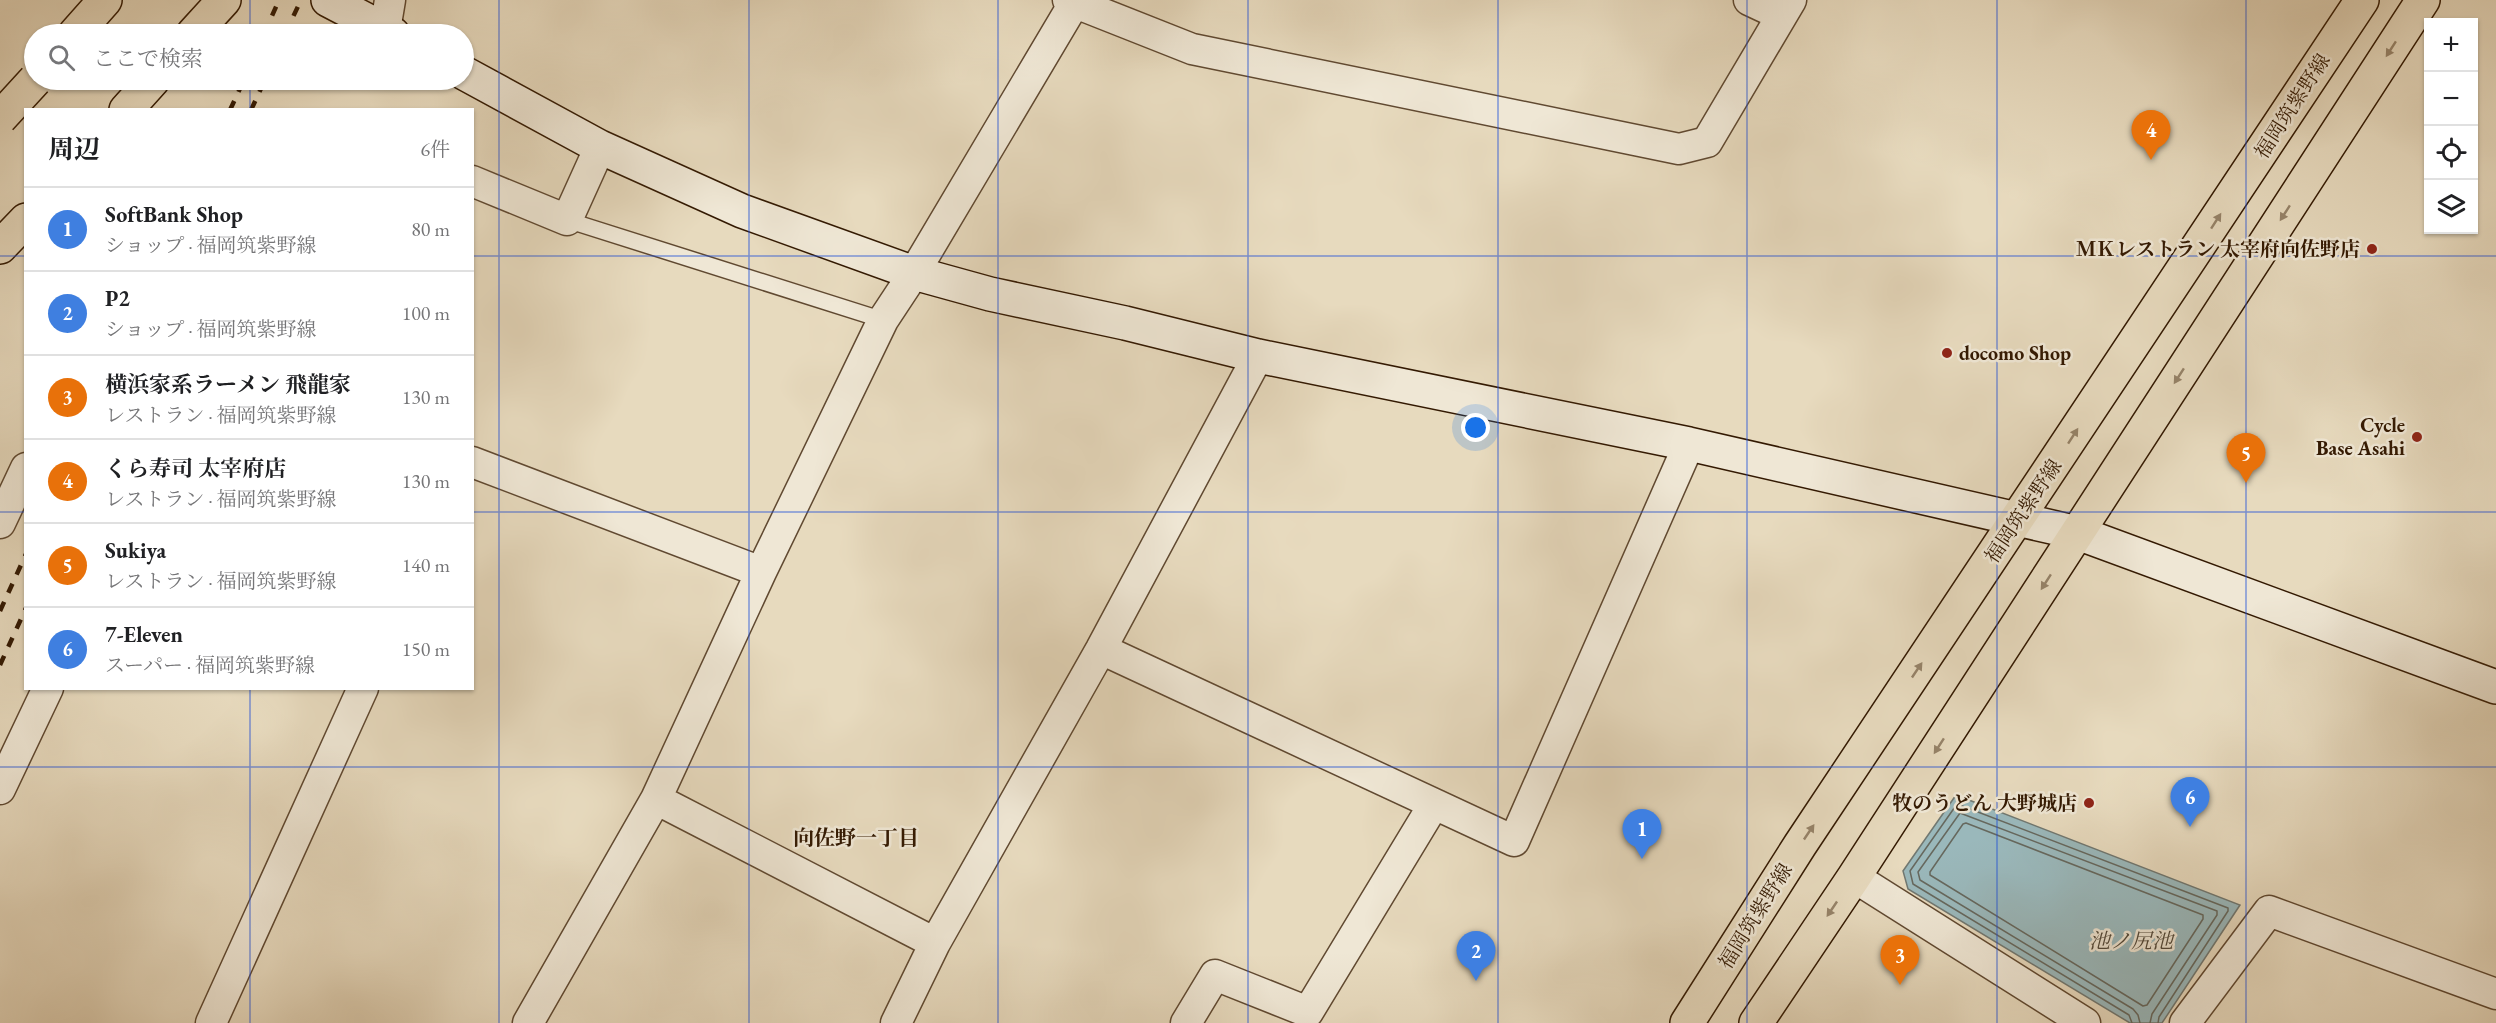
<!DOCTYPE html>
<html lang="ja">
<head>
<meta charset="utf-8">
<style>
  body { margin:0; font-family:"EB Garamond","Noto Serif JP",serif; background:#f2f2f2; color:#202124 }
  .controls { position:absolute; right:18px; top:18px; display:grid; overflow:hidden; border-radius:0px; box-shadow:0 2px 4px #0004 }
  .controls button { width:54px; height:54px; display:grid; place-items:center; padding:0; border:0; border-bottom:2px solid #e0e0e0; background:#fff; color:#202124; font:30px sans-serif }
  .you { position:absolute; left:1476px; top:428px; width:21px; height:21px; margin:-15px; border:4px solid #fff; border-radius:50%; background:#1a73e8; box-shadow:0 0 0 9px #1a73e833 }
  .badge { display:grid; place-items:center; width:39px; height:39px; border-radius:50%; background:#db2777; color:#fff; font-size:20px; font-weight:700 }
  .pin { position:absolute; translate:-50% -50px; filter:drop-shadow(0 2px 3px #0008) }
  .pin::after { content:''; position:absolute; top:32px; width:21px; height:18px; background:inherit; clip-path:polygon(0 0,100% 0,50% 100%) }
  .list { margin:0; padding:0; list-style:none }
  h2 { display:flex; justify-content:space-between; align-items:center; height:78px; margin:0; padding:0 24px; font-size:26px }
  h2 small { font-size:20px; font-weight:400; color:#757577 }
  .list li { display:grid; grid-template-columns:39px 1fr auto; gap:18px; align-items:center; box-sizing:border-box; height:84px; padding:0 24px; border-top:2px solid #e0e0e0 }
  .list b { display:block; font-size:22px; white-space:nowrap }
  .list p { margin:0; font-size:20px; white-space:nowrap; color:#757577 }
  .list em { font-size:20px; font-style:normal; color:#757577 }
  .icon { flex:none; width:33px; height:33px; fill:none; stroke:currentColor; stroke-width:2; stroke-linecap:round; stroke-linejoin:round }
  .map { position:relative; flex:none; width:2496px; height:1023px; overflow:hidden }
  .search { position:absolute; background:#fff; box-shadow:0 2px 4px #0004; left:24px; top:24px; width:450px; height:66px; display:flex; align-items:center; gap:15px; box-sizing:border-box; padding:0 21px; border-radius:33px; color:#757577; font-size:22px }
  .panel { position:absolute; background:#fff; box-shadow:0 2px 4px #0004; left:24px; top:108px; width:450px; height:582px; border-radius:0px }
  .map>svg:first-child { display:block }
  .water { fill:#9ab8bb; stroke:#717871; stroke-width:1.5 }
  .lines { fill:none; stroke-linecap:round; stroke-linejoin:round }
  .shore { stroke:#66685e; stroke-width:1.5 }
  .lane-casing { stroke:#604931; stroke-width:18 }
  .street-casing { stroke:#604931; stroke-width:33 }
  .secondary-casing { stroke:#331902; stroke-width:36 }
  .primary-casing { stroke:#331902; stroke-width:36 }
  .highway-casing { stroke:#331902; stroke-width:36 }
  .lane { stroke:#efe7d5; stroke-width:15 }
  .street { stroke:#efe7d5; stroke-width:30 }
  .secondary { stroke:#efe7d5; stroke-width:33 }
  .primary { stroke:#e7dabe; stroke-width:33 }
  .highway { stroke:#e7dabe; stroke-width:33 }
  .rail { stroke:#331902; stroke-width:4.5; stroke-dasharray:10 10; stroke-linecap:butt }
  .highway-bridge-casing { stroke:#331902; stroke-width:36; stroke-linecap:butt }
  .highway-bridge { stroke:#e7dabe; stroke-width:33 }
  .oneway { fill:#968369 }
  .grid { fill:none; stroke:#1d4ed8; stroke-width:1.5; stroke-opacity:0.55 }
  .poi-dot { fill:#8f2418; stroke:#efe7d5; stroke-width:2 }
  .labels { text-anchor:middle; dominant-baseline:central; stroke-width:5; stroke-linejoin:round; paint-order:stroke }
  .street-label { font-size:20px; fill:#331902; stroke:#efe7d5 }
  .poi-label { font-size:20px; font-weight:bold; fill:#331902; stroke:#efe7d5; text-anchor:end }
  .neighbourhood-label { font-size:21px; font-weight:bold; fill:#331902; stroke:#efe7d5 }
  .water-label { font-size:21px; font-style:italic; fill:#52493a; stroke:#efe7d5 }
</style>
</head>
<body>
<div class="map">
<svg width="2496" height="1023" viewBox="0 0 2496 1023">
  <rect width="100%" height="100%" fill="#e7dabe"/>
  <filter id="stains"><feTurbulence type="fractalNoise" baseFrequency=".00333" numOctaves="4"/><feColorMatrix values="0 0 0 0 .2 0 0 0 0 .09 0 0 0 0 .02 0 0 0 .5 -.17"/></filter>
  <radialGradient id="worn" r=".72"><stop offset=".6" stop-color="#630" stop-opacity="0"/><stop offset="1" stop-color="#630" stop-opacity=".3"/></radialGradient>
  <!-- water -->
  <path class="water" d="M1956 795 2240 905 2162 1023H2130L1908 889 1903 871Z"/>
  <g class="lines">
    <!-- shore -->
    <path class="shore" d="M1966 823 2203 915V919L2147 1005 2143 1006 1930 875V872L1963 824Z
      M2132 1023 2129 1015 1913 884 1910 871 1957 804 2228 908V911L2159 1017 2158 1023
      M2140 1023 2138 1015 2133 1009 1920 880 1918 872 1960 813 2217 911V915L2152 1014 2150 1023"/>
    <defs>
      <path id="lane" d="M567 220 883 320"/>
      <path id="street" d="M1068 0 1192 49 1679 149 1707 142 1791 0
        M1749 0 1781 15
        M385 30 390 0
        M472 181 567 220 600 147
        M472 462 761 572
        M0 523 26 468
        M1101 649 1514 841 1689 444
        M0 789 48 688
        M656 799 935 943
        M1854 877 2085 1023
        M211 1023 363 688
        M528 1023 656 799 761 572 883 320 914 273 1076 0
        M896 1023 935 943 1101 649 1258 356
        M1186 1023 1215 975 1308 1012 1434 804
        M2185 1023 2269 911 2496 994"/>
      <path id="secondary" d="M328 0 393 34
        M464 73 600 147 742 211 914 273 990 294 1125 323 1258 356 1689 444 2078 533 2496 687"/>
      <path id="primary" d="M1687 1023 1800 845 2362 0
        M1756 1023 1854 877 2423 0"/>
      <path id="highway" d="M75 34 105 0
        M193 34 224 0
        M126 110 153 80
        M0 247 26 220"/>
    </defs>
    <!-- lane casing -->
    <use href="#lane" class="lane-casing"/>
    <!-- street casing -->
    <use href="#street" class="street-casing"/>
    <!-- secondary casing -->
    <use href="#secondary" class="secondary-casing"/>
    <!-- primary casing -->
    <use href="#primary" class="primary-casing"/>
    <!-- highway casing -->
    <use href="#highway" class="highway-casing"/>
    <!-- lane -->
    <use href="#lane" class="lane"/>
    <!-- street -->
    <use href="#street" class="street"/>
    <!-- secondary -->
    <use href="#secondary" class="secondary"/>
    <!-- primary -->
    <use href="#primary" class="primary"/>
    <!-- highway -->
    <use href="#highway" class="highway"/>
    <!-- rail -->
    <path class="rail" d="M264 34 279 0
      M285 34 301 0
      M230 110 244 80
      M251 110 265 80
      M0 611 26 554
      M0 665 26 608"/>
    <defs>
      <path id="highway-bridge" d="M0 118 35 80"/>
    </defs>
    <!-- highway-bridge casing -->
    <use href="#highway-bridge" class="highway-bridge-casing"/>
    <!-- highway-bridge -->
    <use href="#highway-bridge" class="highway-bridge"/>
  </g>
  <!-- one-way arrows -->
  <defs><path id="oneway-solid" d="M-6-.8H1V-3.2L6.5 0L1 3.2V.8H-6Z" transform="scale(1.5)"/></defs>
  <g class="oneway">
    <use href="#oneway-solid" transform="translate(2391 49) rotate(123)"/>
    <use href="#oneway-solid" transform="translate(2285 213) rotate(123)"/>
    <use href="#oneway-solid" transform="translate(2216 221) rotate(-57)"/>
    <use href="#oneway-solid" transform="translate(2179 376) rotate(123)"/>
    <use href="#oneway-solid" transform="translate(2073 436) rotate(-57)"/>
    <use href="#oneway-solid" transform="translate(2046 582) rotate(123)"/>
    <use href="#oneway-solid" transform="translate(1917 670) rotate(-56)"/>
    <use href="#oneway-solid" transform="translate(1939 746) rotate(123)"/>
    <use href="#oneway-solid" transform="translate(1809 832) rotate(-56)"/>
    <use href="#oneway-solid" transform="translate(1832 909) rotate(124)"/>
  </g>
  <!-- grid -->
  <path class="grid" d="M250 0V34M499 0V1023M749 0V1023M998 0V1023M1248 0V1023M1498 0V1023M1747 0V1023M1997 0V1023M2246 0V1023M250 80V110M0 256H26M472 256H2496M0 512H26M472 512H2496M250 688V1023M0 767H2496"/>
  <!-- markers -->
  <g class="poi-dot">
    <circle cx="2372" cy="249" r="6"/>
    <circle cx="1947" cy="353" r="6"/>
    <circle cx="2417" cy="437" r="6"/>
    <circle cx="2089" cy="803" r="6"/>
  </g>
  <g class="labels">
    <!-- street labels -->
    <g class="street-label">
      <text transform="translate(2292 106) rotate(-57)">福岡筑紫野線</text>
      <text transform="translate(2023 511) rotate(-56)">福岡筑紫野線</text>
      <text transform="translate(1755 916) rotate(-58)">福岡筑紫野線</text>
    </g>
    <!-- poi labels -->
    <g class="poi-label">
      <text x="2360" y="249">ＭＫレストラン 太宰府向佐野店</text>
      <text x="1959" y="353" text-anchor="start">docomo Shop</text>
      <text x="2405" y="425">Cycle<tspan x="2405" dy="23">Base Asahi</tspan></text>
      <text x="2077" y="803">牧のうどん 大野城店</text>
    </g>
    <!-- neighbourhood labels -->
    <g class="neighbourhood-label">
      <text x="856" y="837">向佐野一丁目</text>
    </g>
    <!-- water labels -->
    <g class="water-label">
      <text x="2131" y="940">池ノ尻池</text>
    </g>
  </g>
  <rect width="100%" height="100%" filter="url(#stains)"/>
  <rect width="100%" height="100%" fill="url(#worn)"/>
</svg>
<div class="controls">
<button>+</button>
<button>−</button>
<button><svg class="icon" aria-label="locate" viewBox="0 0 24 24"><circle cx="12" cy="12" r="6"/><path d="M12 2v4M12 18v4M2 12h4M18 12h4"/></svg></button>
<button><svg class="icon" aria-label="layers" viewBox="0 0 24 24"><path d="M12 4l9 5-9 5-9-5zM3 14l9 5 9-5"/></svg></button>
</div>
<div class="you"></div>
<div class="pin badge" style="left:1642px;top:859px;background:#3f7fe0">1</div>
<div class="pin badge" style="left:1476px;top:981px;background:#3f7fe0">2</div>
<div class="pin badge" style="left:1900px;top:985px;background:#e8710a">3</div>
<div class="pin badge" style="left:2151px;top:160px;background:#e8710a">4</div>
<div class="pin badge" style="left:2246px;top:483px;background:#e8710a">5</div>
<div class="pin badge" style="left:2190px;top:827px;background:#3f7fe0">6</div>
<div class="search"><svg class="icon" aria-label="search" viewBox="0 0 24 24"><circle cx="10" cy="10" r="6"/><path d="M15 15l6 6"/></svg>ここで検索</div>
<section class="panel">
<h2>周辺<small>6件</small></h2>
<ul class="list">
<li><span class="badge" style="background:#3f7fe0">1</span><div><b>SoftBank Shop</b><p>ショップ · 福岡筑紫野線</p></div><em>80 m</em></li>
<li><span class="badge" style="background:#3f7fe0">2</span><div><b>P2</b><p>ショップ · 福岡筑紫野線</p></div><em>100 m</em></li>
<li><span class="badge" style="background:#e8710a">3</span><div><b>横浜家系ラーメン 飛龍家</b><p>レストラン · 福岡筑紫野線</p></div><em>130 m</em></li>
<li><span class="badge" style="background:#e8710a">4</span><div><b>くら寿司 太宰府店</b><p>レストラン · 福岡筑紫野線</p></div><em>130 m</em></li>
<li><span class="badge" style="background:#e8710a">5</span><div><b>Sukiya</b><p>レストラン · 福岡筑紫野線</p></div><em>140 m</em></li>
<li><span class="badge" style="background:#3f7fe0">6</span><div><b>7-Eleven</b><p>スーパー · 福岡筑紫野線</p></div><em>150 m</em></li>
</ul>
</section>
</div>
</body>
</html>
